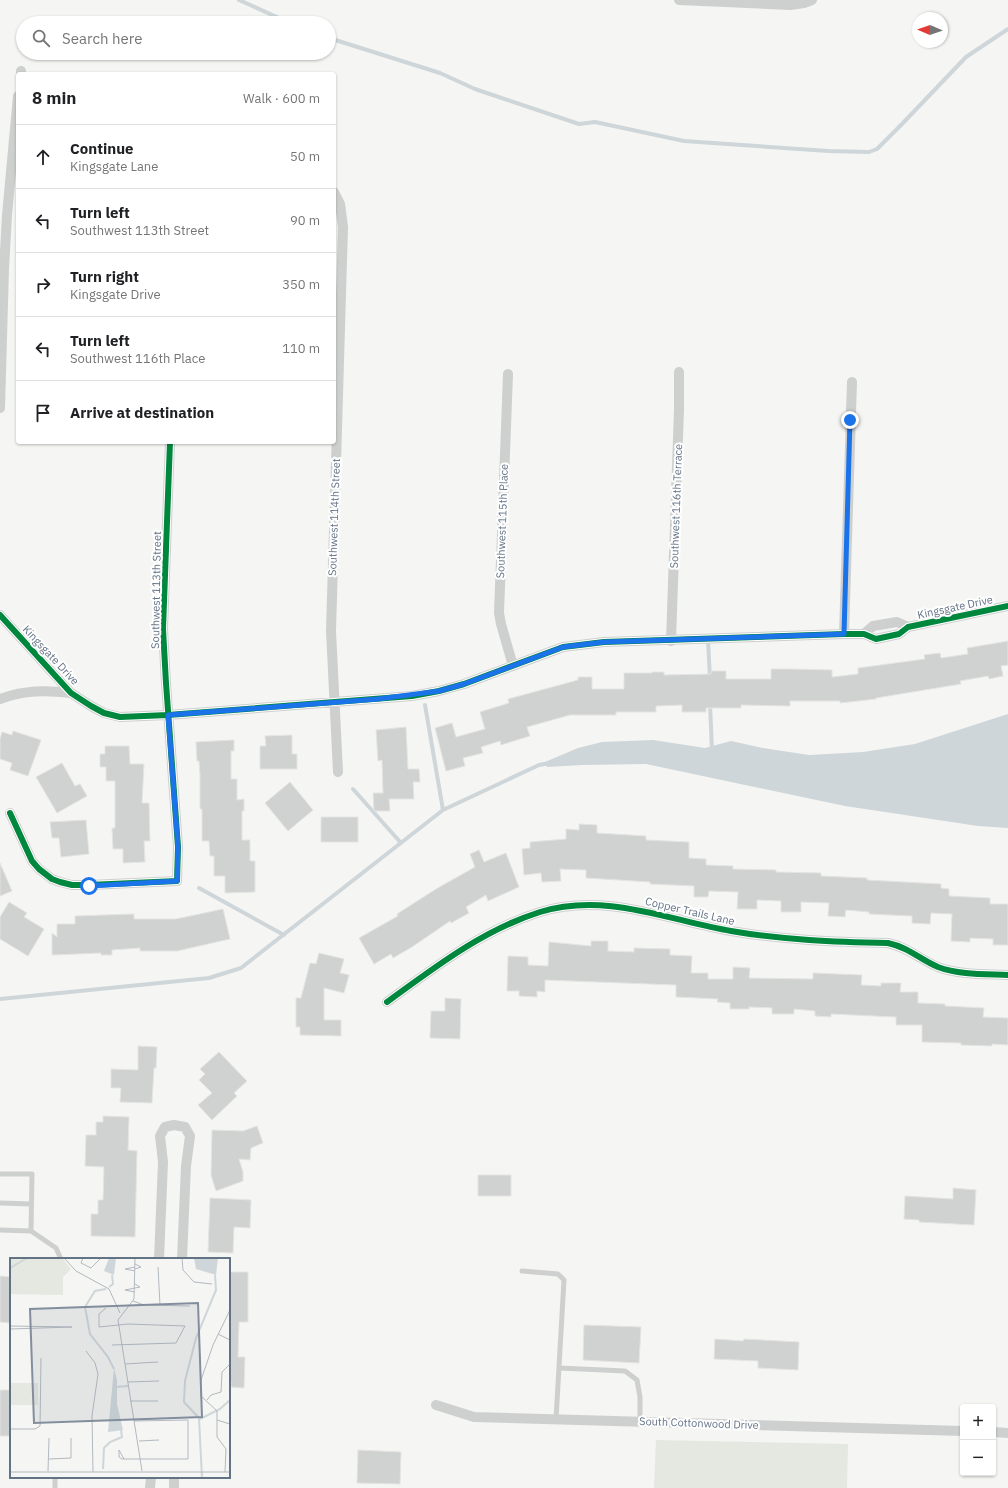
<!DOCTYPE html>
<html lang="en">
<head>
<meta charset="utf-8">
<style>
  body { margin:0; font-family:"IBM Plex Sans",sans-serif; background:#f6f6f6; color:#202124 }
  .controls { position:absolute; right:12px; bottom:12px; display:grid; overflow:hidden; border-radius:4px; box-shadow:0 1px 3px #0004 }
  .controls button { width:36px; height:36px; display:grid; place-items:center; padding:0; border:0; border-bottom:1px solid #e0e0e0; background:#fff; color:#202124; font:20px sans-serif }
  .compass { position:absolute; left:912px; top:12px; width:36px; height:36px; border-radius:50%; background:#fff; box-shadow:0 1px 3px #0004; rotate:272deg }
  .stop { position:absolute; width:12px; height:12px; margin:-9px; border:3px solid #1a73e8; border-radius:50%; background:#fff }
  .stop.end { background:#1a73e8; border-color:#fff; box-shadow:0 1px 4px #0008 }
  .list { margin:0; padding:0; list-style:none }
  h2 { display:flex; justify-content:space-between; align-items:center; height:52px; margin:0; padding:0 16px; font-size:17px }
  h2 small { font-size:13px; font-weight:400; color:#757577 }
  .list li { display:grid; grid-template-columns:26px 1fr auto; gap:12px; align-items:center; box-sizing:border-box; height:64px; padding:0 16px; border-top:1px solid #e0e0e0 }
  .list b { display:block; font-size:15px; white-space:nowrap }
  .list p { margin:0; font-size:13px; white-space:nowrap; color:#757577 }
  .list em { font-size:13px; font-style:normal; color:#757577 }
  .icon { flex:none; width:22px; height:22px; fill:none; stroke:currentColor; stroke-width:2; stroke-linecap:round; stroke-linejoin:round }
  .map { position:relative; flex:none; width:1008px; height:1488px; overflow:hidden }
  .search { position:absolute; background:#fff; box-shadow:0 1px 3px #0004; left:16px; top:16px; width:320px; height:44px; display:flex; align-items:center; gap:10px; box-sizing:border-box; padding:0 14px; border-radius:22px; color:#757577; font-size:15px }
  .panel { position:absolute; background:#fff; box-shadow:0 1px 3px #0004; left:16px; top:72px; width:320px; height:372px; border-radius:4px }
  .map>svg:first-child { display:block }
  .green { fill:#e4e8e1 }
  .water { fill:#ced6d9 }
  .lines { fill:none; stroke-linecap:round; stroke-linejoin:round }
  .stream { stroke:#ced6d9; stroke-width:4 }
  .building { fill:#d0d1d1; stroke:#e4e4e3 }
  .service { stroke:#ced0d0; stroke-width:5 }
  .minor { stroke:#ced0d0; stroke-width:10 }
  .cycleway-casing { stroke:#fff; stroke-width:8 }
  .cycleway { stroke:#00873e; stroke-width:6 }
  .route { stroke:#1a73e8; stroke-width:5 }
  .labels { text-anchor:middle; dominant-baseline:central; stroke-width:4; stroke-linejoin:round; paint-order:stroke }
  .street-label { font-size:11px; fill:#637386; stroke:#fff }
  .inset-river { fill:none; stroke:#ced6d9; stroke-width:2 }
  .inset-road { fill:none; stroke:#b2b9c0; stroke-width:1 }
  .view { fill:#828e9d; fill-opacity:0.15; stroke:#828e9d; stroke-width:2 }
  .inset-edge { fill:none; stroke:#637386; stroke-width:2 }
</style>
</head>
<body>
<div class="map">
<svg width="1008" height="1488" viewBox="0 0 1008 1488">
  <rect width="100%" height="100%" fill="#f5f5f3"/>
  <!-- green -->
  <path class="green" d="M656 1440 848 1444 847 1488H654Z"/>
  <!-- water -->
  <path class="water" d="M1008 714V828L978 826 845 806 646 764 583 765 547 767 545 762 578 748 602 742 653 740 705 748 731 741 763 748 809 755 863 752 915 744Z"/>
  <g class="lines">
    <!-- stream -->
    <path class="stream" d="M239 0 290 23
      M329 38 440 73 475 89 579 124 595 122 684 141 828 151 869 152 877 149 902 124 966 57 1008 29
      M708 640 710 679
      M710 704 712 751
      M425 705 443 810
      M353 789 401 843
      M199 888 284 935
      M0 999 209 978 241 968 443 810 539 765 550 763"/>
  </g>
  <!-- building -->
  <path class="building" d="M1008 641V665L1001 666 1003 676 989 679 988 676 960 681 961 684 876 698V699L840 703V701H790V706L741 705V708H706V712H682V705L656 706V712H616V715H570L527 727 530 736 501 745 500 741 481 747 483 753 463 758 465 766 446 771 435 728 452 723 456 737 485 729 480 712 509 703 508 699 578 680V677H592V689H624V673H652V672H664V675L711 674V671H726V679H771V669H790L832 670V677L858 674V668L925 659 924 655 940 653 941 658 968 654 967 648Z
    M406 727 408 769H419L420 782H413L414 799H389L390 811H374L373 793H383L382 760 378 761 376 730Z
    M13 731 41 740 28 776 10 770 12 763 0 759V739L2 732 12 735Z
    M292 735V754H297V769H260V746H266L265 736Z
    M234 740V751H231V779H237V800L244 799V811H242V840H250V861H255V892L225 893V876H214V856H210L209 841H202V809H200V775L199 761H197L196 742Z
    M105 746H129L130 764H144L142 803H149L150 841H144L145 862 123 863V849H113L112 828H115V781H106V767H100V754H105Z
    M62 763 75 786 80 784 87 796 57 813 36 777Z
    M290 782 313 810 288 831 265 803Z
    M321 817H358V842H321Z
    M86 820 89 854 61 857 59 838H52L50 822Z
    M579 824 597 825V833L646 836V840L689 842V858L706 859V865L733 866V869L776 870V872L821 873V876L867 878V880L941 884V888L949 889V896L990 898V904H1008V945H993V939L970 938V942L951 941 952 914 931 913 930 924 912 923V916L869 914V912L846 910 845 917 828 916 829 903 801 902V912H781V901L757 900V909H737L738 892 709 891 708 897H694V886L650 884V882L586 878V870L560 869 561 881 542 882 541 873 524 875 522 849 530 848V842L566 839V829L579 830Z
    M479 850 484 862 506 853 519 887 488 901 486 895 466 907 469 913 451 923 450 921 412 947 393 958 391 954 374 964 359 938 398 916 397 914 436 889 475 867 470 854Z
    M0 863 12 891 0 896Z
    M9 902 27 913 24 917 44 929 28 956 0 939V917Z
    M223 909 230 939 177 951H140V948L112 950V955H101V953L52 955V933L57 937V924H75V916L134 914V919H176Z
    M591 941H608V951L634 952V948L670 949V955L692 956 691 973H708V979H733V967L750 968 749 978 813 979V973L862 975 861 985 881 986V983H901L900 992H918V1003L945 1004V1006L984 1008 983 1017 1008 1018V1045L992 1044V1046L961 1045V1043L922 1042V1025H896V1017L831 1014V1017L815 1016V1011L794 1009V1014H772V1008L749 1007V1009H730V1003L717 1002 718 999 676 997V985L545 980V992L537 991V997L519 996V991H507L508 956 528 957V965L548 966 549 942 591 946Z
    M319 953 344 959 340 973 349 975 344 993 324 988V1020H341V1036L300 1035V1027H296V998H301L310 963 316 964Z
    M445 998 461 999 460 1039 430 1038 431 1011H445Z
    M138 1046 157 1047 156 1068H154L152 1103 120 1102 121 1088H111V1069L138 1070Z
    M219 1052 247 1081 234 1093 237 1096 212 1120 198 1105 212 1093 199 1080 205 1074 200 1069Z
    M103 1116 129 1117 128 1150 137 1151 135 1237 91 1236V1214H98V1200H103L104 1167 85 1166 86 1135H96V1122H103Z
    M257 1126 263 1143 251 1148 250 1160 239 1159 243 1172V1181L216 1191 211 1175 212 1130 243 1131Z
    M478 1175H511V1196H478Z
    M953 1188 976 1190 974 1225 919 1222V1220L904 1219 905 1196 953 1199Z
    M210 1198 251 1200 250 1228 234 1227 233 1253 208 1252Z
    M229 1272H248V1322H239L238 1357H245L244 1388 231 1387V1382H229Z
    M0 1276 11 1277V1323L0 1322Z
    M584 1325 641 1327 639 1363 583 1360Z
    M715 1339 743 1341 744 1339 799 1342 798 1370 758 1368V1361L714 1359Z
    M0 1390H11V1436H0Z
    M358 1450 401 1452 400 1484 357 1483Z"/>
  <g class="lines">
    <!-- service -->
    <path class="service" d="M0 1174H32L31 1231
      M0 1203 31 1204
      M0 1230 31 1231 56 1248 61 1259
      M522 1271 558 1274 564 1280 556 1419
      M559 1368 625 1371 637 1380 640 1397V1421
      M55 1488V1477"/>
    <!-- minor -->
    <path class="minor" d="M679 0 790 5 804 3 812 0
      M21 74V71
      M334 192 340 204 343 227 331 631 338 772
      M508 374 499 613 501 624 513 666
      M0 408 4 269 7 215 18 96
      M0 615 71 693 91 706 104 713 120 717 168 715 412 696 439 691 464 684 563 647 604 642 844 634H864L876 639 899 634 908 627 1008 606
      M844 634 852 382
      M864 634 873 626 897 622 908 627
      M671 641 679 409V372
      M0 699C25 690 45 690 71 693
      M10 813 32 861 39 869 52 879 60 882 72 885H89L177 881 178 847 166 683 163 629 170 442
      M387 1002C435 967 483 930 540 912 605 892 668 920 731 931 783 940 835 942 888 943 910 948 919 959 938 967 959 975 985 974 1008 975
      M159 1259 163 1162 160 1136 165 1127 174 1125 185 1127 190 1136 186 1166 182 1259
      M436 1405 474 1417 963 1431
      M993 1432 1008 1433
      M150 1488 151 1477
      M174 1488V1477"/>
    <defs>
      <path id="cycleway" d="M0 615 71 693 91 706 104 713 120 717 168 715 412 696 439 691 464 684 563 647 604 642 844 634H864L876 639 899 634 908 627 1008 606
        M10 813 32 861 39 869 52 879 60 882 72 885H89L177 881 178 847 166 683 163 629 170 442
        M387 1002C435 967 483 930 540 912 605 892 668 920 731 931 783 940 835 942 888 943 910 948 919 959 938 967 959 975 985 974 1008 975"/>
    </defs>
    <!-- cycleway casing -->
    <use href="#cycleway" class="cycleway-casing"/>
    <!-- cycleway -->
    <use href="#cycleway" class="cycleway"/>
  </g>
  <g class="lines">
    <!-- route -->
    <path class="route" d="M89 886 177 881 178 847 168 715 378 699 439 691 464 684 563 647 604 642 844 634 850 420"/>
  </g>
  <g class="labels">
    <!-- street labels -->
    <g class="street-label">
      <text transform="translate(676 506) rotate(-88)">Southwest 116th Terrace</text>
      <text transform="translate(334 517) rotate(-88)">Southwest 114th Street</text>
      <text transform="translate(502 521) rotate(-88)">Southwest 115th Place</text>
      <text transform="translate(156 590) rotate(-89)">Southwest 113th Street</text>
      <text transform="translate(955 607) rotate(-12)">Kingsgate Drive</text>
      <text transform="translate(51 655) rotate(47)">Kingsgate Drive</text>
      <text transform="translate(690 911) rotate(13)">Copper Trails Lane</text>
      <text transform="translate(699 1423) rotate(2)">South Cottonwood Drive</text>
    </g>
  </g>
  <!-- overview -->
  <g transform="translate(10 1258)">
    <rect width="220" height="220" fill="#f5f5f3"/>
    <path d="M0 0H52L61 11 53 19V37L0 36ZM0 125H28V147H0Z" fill="#e4e8e1"/>
    <path d="M99 0H106L104 17 94 13ZM184 0H208L206 17 186 11ZM104 110 107 122V146L113 172 98 174Z" fill="#ced6d9"/>
    <path class="inset-river" d="M0 10 17 0M99 29 103 26 102 17M96 31 85 33 75 49 80 76 98 99 104 111M105 129 118 128M190 161 210 151 220 142M93 211 94 190 100 184 112 179 111 172M192 220 189 160 174 144 175 123 186 80 206 32 205 17"/>
    <path class="inset-road" d="M54 0 66 13 99 31 110 55M73 0 71 5 81 10 91 0M125 0 124 41 108 62 132 213M172 0 173 12 184 24 202 26M125 6 131 9 125 11M148 9 150 47M125 13 115 11 125 9M125 26 130 29 115 32 125 34M123 43 134 47 180 48M96 50 89 56V69L118 66 175 68 166 85 102 87M0 68 62 69 0 71M208 76 220 82M76 93 85 105 88 116 82 158 83 214M115 106 148 104M118 124 149 123M197 142 201 137 211 134 212 114 220 106M120 143H148M207 162 220 166M0 171H25L30 168 31 100M129 183 149 182M39 201 61 200V180M114 201 109 192V199L112 201H178V162L124 163M38 213 39 180M0 214H220M215 214 216 191 207 179V153L191 138V122L203 87 220 52"/>
    <path class="view" d="M188 45 192 159 24 165 20 51Z"/>
    <rect width="220" height="220" class="inset-edge"/>
  </g>
</svg>
<div class="controls">
<button>+</button>
<button>−</button>
</div>
<svg class="compass" viewBox="-18 -18 36 36"><path d="M0-13l5 13h-10z" fill="#e53935"/><path d="M0 13l5-13h-10z" fill="#757577"/></svg>
<div class="stop" style="left:89px;top:886px"></div>
<div class="stop end" style="left:850px;top:420px"></div>
<div class="search"><svg class="icon" aria-label="search" viewBox="0 0 24 24"><circle cx="10" cy="10" r="6"/><path d="M15 15l6 6"/></svg>Search here</div>
<section class="panel">
<h2>8 min<small>Walk · 600 m</small></h2>
<ul class="list">
<li><svg class="icon" aria-label="ahead" viewBox="0 0 24 24"><path d="M12 20V5M6 11l6-6 6 6"/></svg><div><b>Continue</b><p>Kingsgate Lane</p></div><em>50 m</em></li>
<li><svg class="icon" aria-label="left" viewBox="0 0 24 24"><path d="M17 20v-9H6M10 6l-5 5 5 5"/></svg><div><b>Turn left</b><p>Southwest 113th Street</p></div><em>90 m</em></li>
<li><svg class="icon" aria-label="right" viewBox="0 0 24 24"><path d="M7 20v-9h11M14 6l5 5-5 5"/></svg><div><b>Turn right</b><p>Kingsgate Drive</p></div><em>350 m</em></li>
<li><svg class="icon" aria-label="left" viewBox="0 0 24 24"><path d="M17 20v-9H6M10 6l-5 5 5 5"/></svg><div><b>Turn left</b><p>Southwest 116th Place</p></div><em>110 m</em></li>
<li><svg class="icon" aria-label="arrive" viewBox="0 0 24 24"><path d="M6 21V4h12l-3 4 3 4H6"/></svg><div><b>Arrive at destination</b></div></li>
</ul>
</section>
</div>
</body>
</html>
